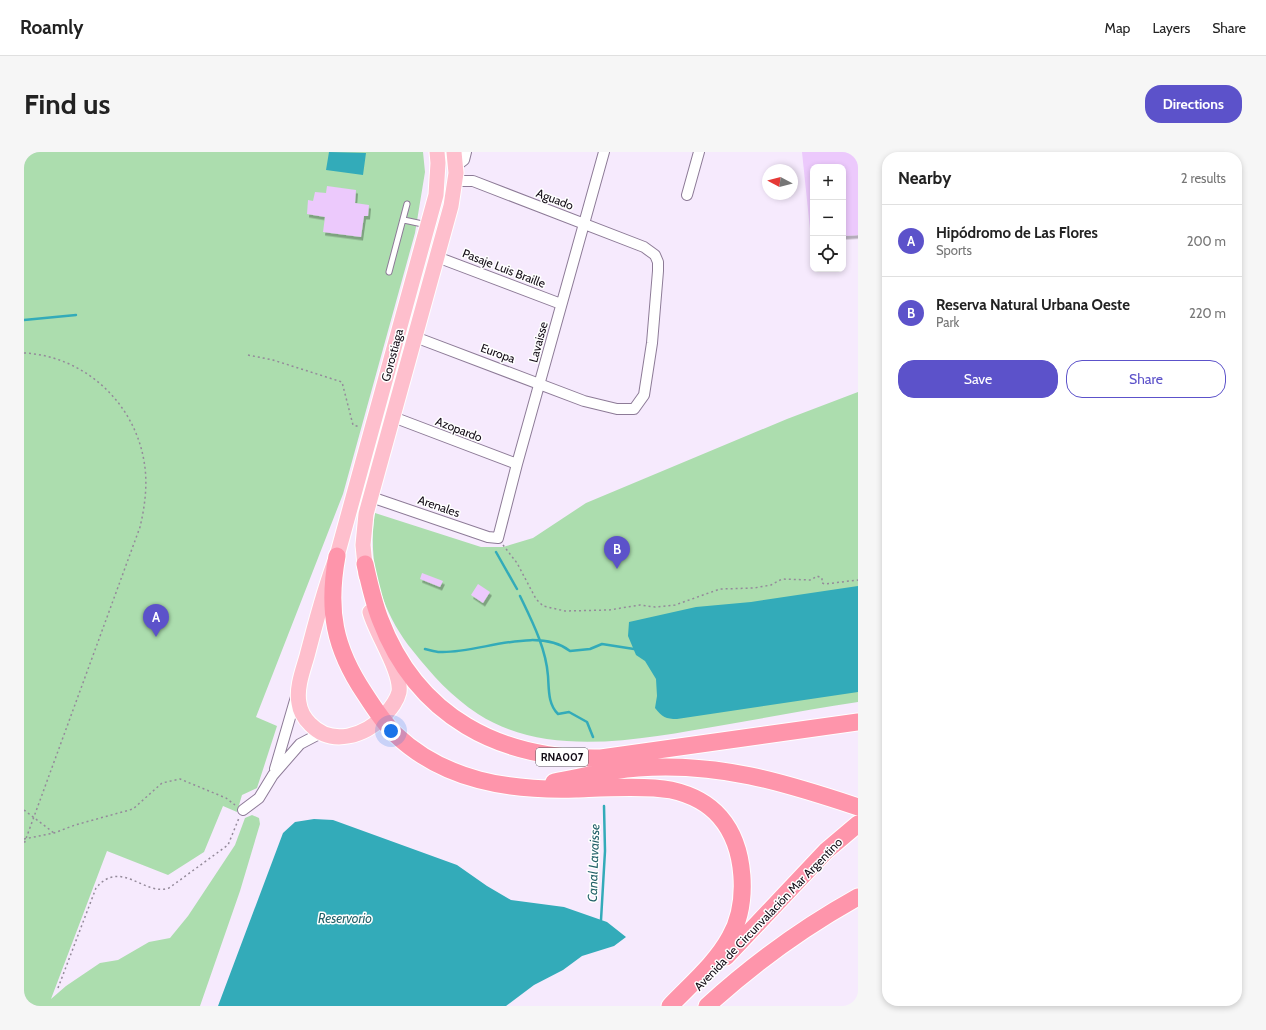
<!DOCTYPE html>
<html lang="en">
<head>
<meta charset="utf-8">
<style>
  body { margin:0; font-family:Cabin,sans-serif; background:#f6f6f6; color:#222 }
  .controls { position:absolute; right:12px; top:12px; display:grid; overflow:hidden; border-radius:8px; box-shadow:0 2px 6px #0003 }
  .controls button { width:36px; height:36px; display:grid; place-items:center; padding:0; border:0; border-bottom:1px solid #e0e0e0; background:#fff; color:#222; font:20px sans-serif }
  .compass { position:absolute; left:738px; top:12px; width:36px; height:36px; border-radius:50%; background:#fff; box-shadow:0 2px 6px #0003; rotate:277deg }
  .you { position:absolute; left:367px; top:579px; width:14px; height:14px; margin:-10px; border:3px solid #fff; border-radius:50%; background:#1a73e8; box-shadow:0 0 0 6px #1a73e833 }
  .badge { display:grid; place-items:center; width:26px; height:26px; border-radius:50%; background:#5c52ca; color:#fff; font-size:13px; font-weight:700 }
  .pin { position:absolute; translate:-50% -33px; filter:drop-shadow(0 1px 2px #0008) }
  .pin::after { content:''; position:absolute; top:21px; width:14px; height:12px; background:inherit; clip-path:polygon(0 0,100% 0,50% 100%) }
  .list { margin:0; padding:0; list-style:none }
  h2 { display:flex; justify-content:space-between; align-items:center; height:52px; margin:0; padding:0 16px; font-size:17px }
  h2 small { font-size:13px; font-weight:400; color:#767676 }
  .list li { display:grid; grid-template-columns:26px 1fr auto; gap:12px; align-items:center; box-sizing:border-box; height:72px; padding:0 16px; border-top:1px solid #e0e0e0 }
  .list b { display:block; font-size:15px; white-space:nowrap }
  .list p { margin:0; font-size:13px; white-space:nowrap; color:#767676 }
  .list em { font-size:13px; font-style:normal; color:#767676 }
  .actions { display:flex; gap:8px; padding:12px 16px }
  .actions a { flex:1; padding:9px 0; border:1px solid #5c52ca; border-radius:16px; text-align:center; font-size:14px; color:#5c52ca }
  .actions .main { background:#5c52ca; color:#fff }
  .icon { flex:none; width:22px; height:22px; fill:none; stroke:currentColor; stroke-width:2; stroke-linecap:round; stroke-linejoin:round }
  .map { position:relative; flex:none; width:834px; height:854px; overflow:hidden; border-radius:16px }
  header { display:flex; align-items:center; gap:24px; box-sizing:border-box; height:56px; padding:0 20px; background:#fff; border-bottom:1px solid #e0e0e0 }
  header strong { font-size:19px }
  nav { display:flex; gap:22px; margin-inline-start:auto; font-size:14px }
  .intro { display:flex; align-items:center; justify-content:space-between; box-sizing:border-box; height:96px; padding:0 24px }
  h1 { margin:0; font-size:28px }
  .button { padding:10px 18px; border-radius:16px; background:#5c52ca; color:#fff; font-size:14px; font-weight:700 }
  main { display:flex; gap:24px; padding:0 24px }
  aside { flex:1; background:#fff; border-radius:16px; box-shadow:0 2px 6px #0003 }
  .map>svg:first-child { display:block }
  .green { fill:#acddae }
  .water { fill:#33abb9 }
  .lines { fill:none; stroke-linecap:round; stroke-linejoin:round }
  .stream { stroke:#33abb9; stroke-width:2.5 }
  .building { fill:#ecc9fc; filter:url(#shadow) }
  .lane-casing { stroke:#8d7b97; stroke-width:7 }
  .street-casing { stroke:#8d7b97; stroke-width:12 }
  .primary-casing { stroke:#fff; stroke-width:17 }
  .highway-casing { stroke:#fff; stroke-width:19 }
  .path { stroke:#948a9a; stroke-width:1.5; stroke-dasharray:2 3; stroke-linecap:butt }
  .lane { stroke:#fff; stroke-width:5 }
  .street { stroke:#fff; stroke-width:10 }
  .primary { stroke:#febfcd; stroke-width:15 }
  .highway { stroke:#fe95ab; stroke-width:17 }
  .labels { text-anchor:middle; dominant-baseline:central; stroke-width:3; stroke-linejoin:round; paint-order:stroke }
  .shield { fill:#fff; stroke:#5a565d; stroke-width:1 }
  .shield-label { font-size:11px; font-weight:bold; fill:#140d17 }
  .street-label { font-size:12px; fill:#140d17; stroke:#fff }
  .water-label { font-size:13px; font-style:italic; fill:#236269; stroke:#fff }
</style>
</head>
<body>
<header>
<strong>Roamly</strong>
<nav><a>Map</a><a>Layers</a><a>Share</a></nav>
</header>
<div class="intro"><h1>Find us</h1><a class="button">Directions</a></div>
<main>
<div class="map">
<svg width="834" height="854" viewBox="0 0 834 854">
  <defs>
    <filter id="shadow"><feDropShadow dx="2" dy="3.5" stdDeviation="0" flood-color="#0004"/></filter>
  </defs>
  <rect width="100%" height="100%" fill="#f6eafd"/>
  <!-- green -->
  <path class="green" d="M0 0H399L401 20 391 81 319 342 232 565 253 574 233 636 218 643 213 660 199 654 180 700 144 723 83 699 27 847 42 834 76 811 94 808 125 790 146 786 164 764 211 693 221 666 228 663 235 666 236 672 216 739 176 854H0Z
    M834 240V550C789 557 745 565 700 573 623 586 525 608 454 562 427 544 409 524 389 499 357 460 343 411 351 361L457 395H479L509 386 562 351 763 267Z"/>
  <!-- water -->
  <path class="water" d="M305 0 342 1 339 23 302 18Z
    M834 434V540L653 567C642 567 638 565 631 556L633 544 632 527 621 509 612 503 604 484 605 470 672 455 727 450Z
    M290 667 309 668 433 713 463 734 487 748 540 755 583 770 602 785 590 794 558 804 539 818 510 833 482 854H194L259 681 271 670Z"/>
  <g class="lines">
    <!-- stream -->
    <path class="stream" d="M0 168 52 163
      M472 400 493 437
      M496 444C508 469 522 496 524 524 525 538 524 552 534 562L545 560 563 570 569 585
      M401 497C406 498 411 500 416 500 454 502 512 473 546 499L566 497 578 492 610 497
      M577 768 581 699 580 654"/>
  </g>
  <!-- building -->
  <path class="building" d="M778 0H834V83L819 84V15H789V87H787Z
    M303 34 332 38 331 51 345 53 344 64H340L337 85 299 80 301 65 283 62 284 48 289 49 291 40 302 41Z
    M398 421 419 429 416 435 396 427Z
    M454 432 466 440 459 451 447 443Z"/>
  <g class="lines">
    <defs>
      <path id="lane" d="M380 68 403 73
        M365 120 383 52"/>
      <path id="street" d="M432 14 440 8 442 0
        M663 43 675 0
        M413 105 537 152
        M391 185 560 249 593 257H610L620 243 628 191 634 119V110L631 103 620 95 449 29H431
        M369 265 493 312
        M347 345 464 385 474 386 493 312 580 0
        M251 617 272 545
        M219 658 235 646 249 623 276 592 297 581"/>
      <path id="primary" d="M342 423 339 393 342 362 427 54 432 21 430 0
        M346 460C352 482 378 520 375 540 373 549 367 556 361 563 341 584 308 595 286 572 280 566 276 559 275 551 272 536 279 518 283 504 292 470 300 437 313 404L412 43 414 11 413 0"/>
      <path id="highway" d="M313 404C303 458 310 496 341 542 350 556 359 570 371 582 420 629 486 639 552 637 578 636 622 633 647 638 665 642 684 651 696 665 722 695 725 751 706 785 692 811 667 832 646 854
        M341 412C345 430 349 449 356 467 393 565 476 608 577 606L834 570
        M530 630C558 625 585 618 614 616 694 610 759 630 834 655
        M702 805 802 699 834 672
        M683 854C729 812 780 775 834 745"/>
    </defs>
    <!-- lane casing -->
    <use href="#lane" class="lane-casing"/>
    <!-- street casing -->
    <use href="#street" class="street-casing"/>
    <!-- primary casing -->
    <use href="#primary" class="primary-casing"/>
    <!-- highway casing -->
    <use href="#highway" class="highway-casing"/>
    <!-- path -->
    <path class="path" d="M0 201C60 204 110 250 120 309 124 331 121 354 116 375L0 692
      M224 203 249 208 318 230 329 273 336 275
      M479 393 493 411 512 447 519 454 541 459 585 458 616 453 631 455 651 453 696 437 730 436 747 433 758 427 787 428 793 424 798 426V431L801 432 834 428
      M0 658 30 681
      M0 687 30 681 51 673 109 657 138 631 156 627 202 646 211 653
      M34 836 72 736C97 706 121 745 145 736L204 693 215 666"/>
    <!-- lane -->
    <use href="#lane" class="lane"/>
    <!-- street -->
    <use href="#street" class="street"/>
    <!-- primary -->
    <use href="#primary" class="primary"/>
    <!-- highway -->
    <use href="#highway" class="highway"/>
  </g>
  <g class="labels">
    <!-- shield labels -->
    <rect class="shield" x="512" y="596" width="52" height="18" rx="3"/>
    <g class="shield-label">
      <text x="538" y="605">RNA007</text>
    </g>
    <!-- street labels -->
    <g class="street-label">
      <text transform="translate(531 47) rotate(21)">Aguado</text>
      <text transform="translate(480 116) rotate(21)">Pasaje Luis Braille</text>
      <text transform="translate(514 190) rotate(-75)">Lavaisse</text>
      <text transform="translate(474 201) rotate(20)">Europa</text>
      <text transform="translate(368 203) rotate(-75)">Gorostiaga</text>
      <text transform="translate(435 277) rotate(21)">Azopardo</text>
      <text transform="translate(415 354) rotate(19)">Arenales</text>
      <text transform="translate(744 762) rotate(-46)">Avenida de Circunvalación Mar Argentino</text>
    </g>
    <!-- water labels -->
    <g class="water-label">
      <text transform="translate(569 711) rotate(-88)">Canal Lavaisse</text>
      <text x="321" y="766">Reservorio</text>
    </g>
  </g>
</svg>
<div class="controls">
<button>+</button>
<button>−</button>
<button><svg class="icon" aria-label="locate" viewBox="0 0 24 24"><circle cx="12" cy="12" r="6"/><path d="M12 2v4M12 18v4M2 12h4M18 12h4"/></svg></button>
</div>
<svg class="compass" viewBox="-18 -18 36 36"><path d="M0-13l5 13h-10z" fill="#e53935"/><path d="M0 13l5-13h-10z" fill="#767676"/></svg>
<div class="you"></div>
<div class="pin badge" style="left:132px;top:485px">A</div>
<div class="pin badge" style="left:593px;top:417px">B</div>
</div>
<aside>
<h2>Nearby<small>2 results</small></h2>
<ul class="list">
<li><span class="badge">A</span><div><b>Hipódromo de Las Flores</b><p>Sports</p></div><em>200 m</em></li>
<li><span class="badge">B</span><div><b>Reserva Natural Urbana Oeste</b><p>Park</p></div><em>220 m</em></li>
</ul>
<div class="actions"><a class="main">Save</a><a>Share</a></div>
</aside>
</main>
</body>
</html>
